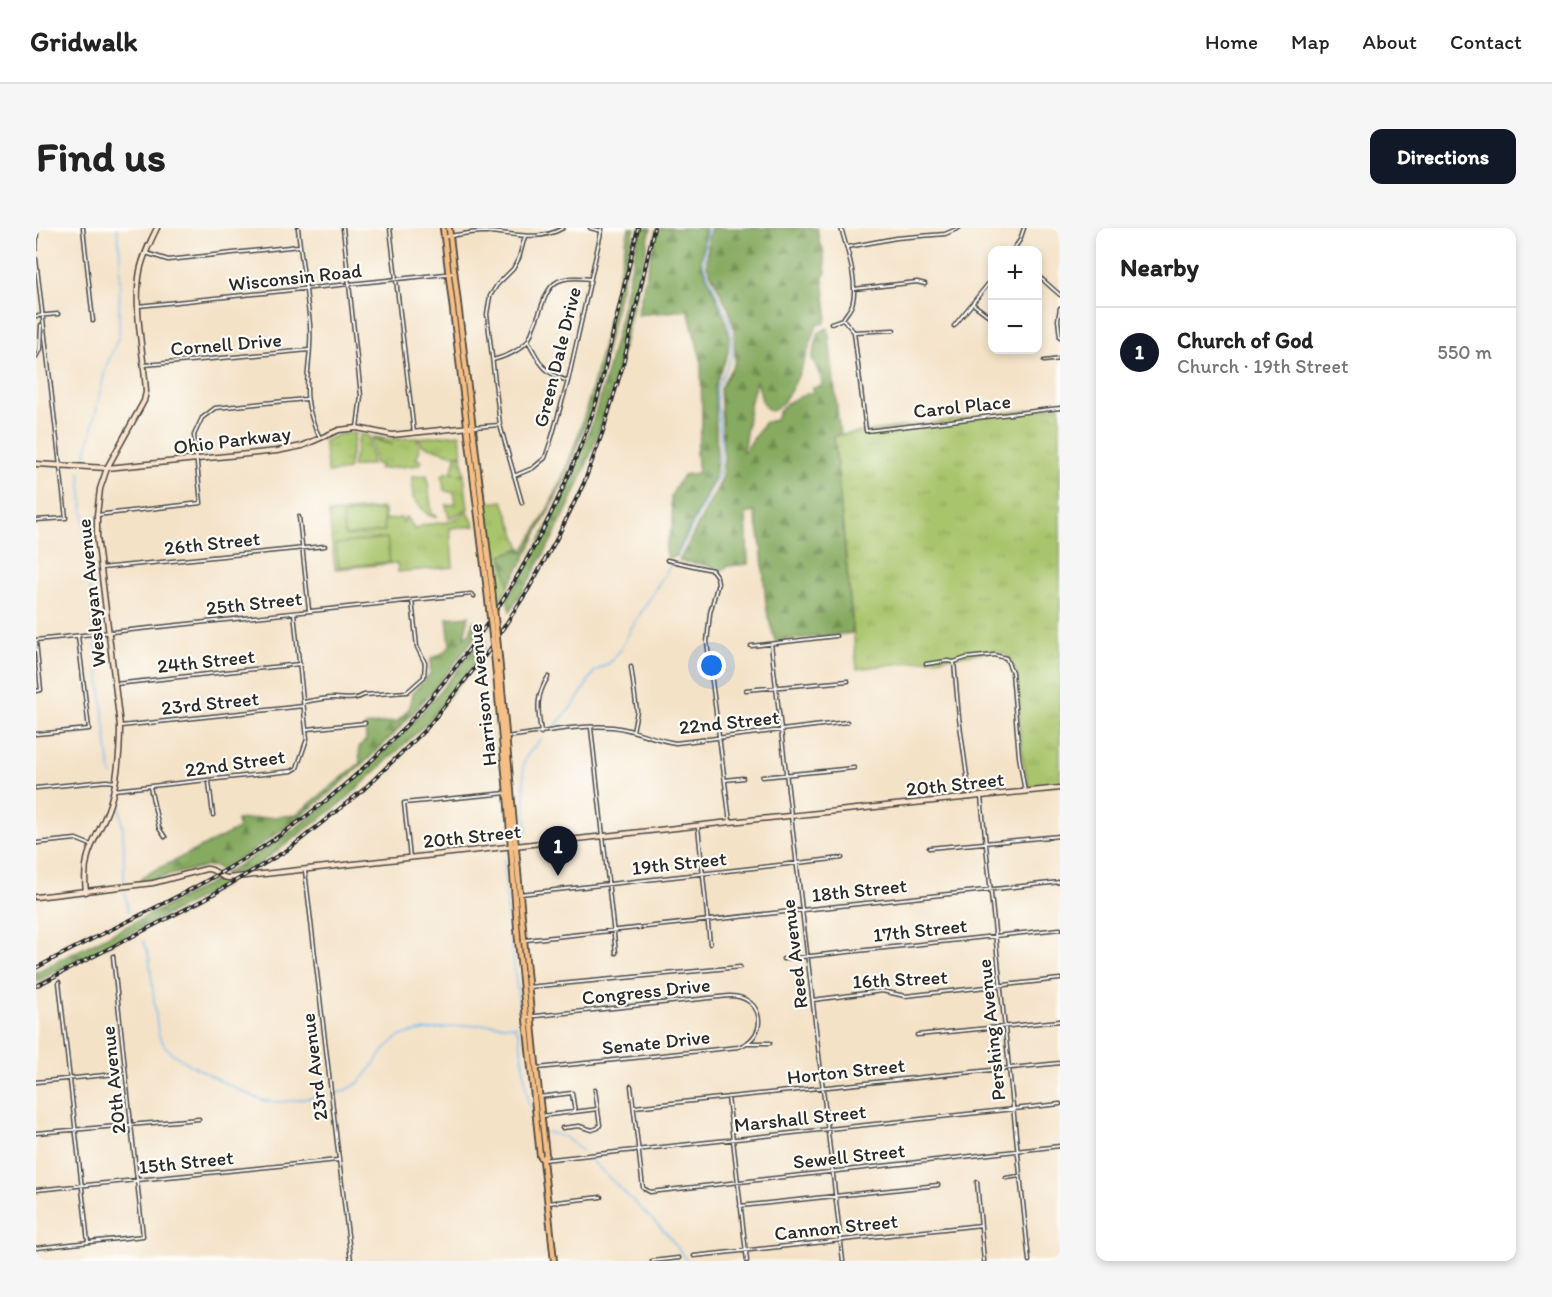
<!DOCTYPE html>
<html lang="en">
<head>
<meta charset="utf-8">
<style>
  body { margin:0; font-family:Itim,sans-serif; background:#f6f6f6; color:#222 }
  .controls { position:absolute; right:18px; top:18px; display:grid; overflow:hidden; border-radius:12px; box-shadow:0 3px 9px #0003 }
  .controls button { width:54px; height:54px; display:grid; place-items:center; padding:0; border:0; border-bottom:2px solid #e0e0e0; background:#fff; color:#222; font:30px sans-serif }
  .you { position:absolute; left:676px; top:438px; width:21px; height:21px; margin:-15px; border:4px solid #fff; border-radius:50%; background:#1a73e8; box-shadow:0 0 0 9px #1a73e833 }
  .badge { display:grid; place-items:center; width:39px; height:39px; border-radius:50%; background:#111827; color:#fff; font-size:20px; font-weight:700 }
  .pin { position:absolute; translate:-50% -50px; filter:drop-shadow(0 2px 3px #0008) }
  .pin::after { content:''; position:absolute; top:32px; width:21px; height:18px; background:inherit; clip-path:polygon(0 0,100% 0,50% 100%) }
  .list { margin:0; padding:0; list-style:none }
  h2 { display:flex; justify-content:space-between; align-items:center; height:78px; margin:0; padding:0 24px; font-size:26px }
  h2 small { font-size:20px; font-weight:400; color:#767676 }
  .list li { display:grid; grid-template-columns:39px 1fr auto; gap:18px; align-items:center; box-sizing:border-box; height:90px; padding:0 24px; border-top:2px solid #e0e0e0 }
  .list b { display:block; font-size:22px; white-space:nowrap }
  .list p { margin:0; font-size:20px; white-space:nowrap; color:#767676 }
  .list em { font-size:20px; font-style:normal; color:#767676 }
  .map { position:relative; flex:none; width:1024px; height:1033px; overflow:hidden; border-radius:12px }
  header { display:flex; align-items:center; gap:36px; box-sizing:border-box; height:84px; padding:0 30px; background:#fff; border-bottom:2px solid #e0e0e0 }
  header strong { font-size:28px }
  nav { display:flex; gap:33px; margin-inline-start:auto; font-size:21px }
  .intro { display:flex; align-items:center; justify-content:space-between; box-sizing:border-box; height:144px; padding:0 36px }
  h1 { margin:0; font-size:42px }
  .button { padding:15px 27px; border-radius:12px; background:#111827; color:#fff; font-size:21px; font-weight:700 }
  main { display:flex; gap:36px; padding:0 36px }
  aside { flex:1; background:#fff; border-radius:12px; box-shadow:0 3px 9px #0003 }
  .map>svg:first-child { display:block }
  .grass { fill:url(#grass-tufts); stroke:#6a784c; stroke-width:1.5 }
  .forest { fill:url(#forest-firs); stroke:#586a46; stroke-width:1.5 }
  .pitch { fill:#a9c56c; stroke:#6a784c; stroke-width:1.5 }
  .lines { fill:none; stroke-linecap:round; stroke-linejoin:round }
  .stream { stroke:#76b9ec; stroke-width:1.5 }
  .street-casing { stroke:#494642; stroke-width:5 }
  .secondary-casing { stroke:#494642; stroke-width:7 }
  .primary-casing { stroke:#494642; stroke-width:8 }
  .street { stroke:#fff; stroke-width:2 }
  .secondary { stroke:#fbe5cf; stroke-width:4 }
  .primary { stroke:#f5bf86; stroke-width:4.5 }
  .rail-casing { stroke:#2b2b2b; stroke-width:4 }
  .rail { stroke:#fdfcf7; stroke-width:1.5; stroke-dasharray:4.5; stroke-linecap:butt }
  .primary-bridge-casing { stroke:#494642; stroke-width:8; stroke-linecap:butt }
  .primary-bridge { stroke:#f5bf86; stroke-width:4.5 }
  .labels { text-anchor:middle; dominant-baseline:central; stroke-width:4.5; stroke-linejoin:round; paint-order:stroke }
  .street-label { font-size:20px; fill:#2b2b2b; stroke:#fdfcf7 }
</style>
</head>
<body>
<header>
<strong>Gridwalk</strong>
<nav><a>Home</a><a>Map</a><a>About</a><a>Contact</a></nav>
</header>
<div class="intro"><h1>Find us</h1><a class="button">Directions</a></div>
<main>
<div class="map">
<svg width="1024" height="1033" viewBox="0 0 1024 1033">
  <defs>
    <pattern id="grass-tufts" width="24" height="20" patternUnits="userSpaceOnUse" patternTransform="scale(1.5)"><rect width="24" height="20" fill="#a9c56c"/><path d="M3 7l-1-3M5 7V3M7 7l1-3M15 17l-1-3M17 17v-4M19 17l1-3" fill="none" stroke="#92a95e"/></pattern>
    <pattern id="forest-firs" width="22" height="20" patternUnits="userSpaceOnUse" patternTransform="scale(1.5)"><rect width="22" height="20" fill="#86aa60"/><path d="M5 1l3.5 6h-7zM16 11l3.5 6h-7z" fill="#6e8b4f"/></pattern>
  </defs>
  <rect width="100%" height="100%" fill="#fdfcf7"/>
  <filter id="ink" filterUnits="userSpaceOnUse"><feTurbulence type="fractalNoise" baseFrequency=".0167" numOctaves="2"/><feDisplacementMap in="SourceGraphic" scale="12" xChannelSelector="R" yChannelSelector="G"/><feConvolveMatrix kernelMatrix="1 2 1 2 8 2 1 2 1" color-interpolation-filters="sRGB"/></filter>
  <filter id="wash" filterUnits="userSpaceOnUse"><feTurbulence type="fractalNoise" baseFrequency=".008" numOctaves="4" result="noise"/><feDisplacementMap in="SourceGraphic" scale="24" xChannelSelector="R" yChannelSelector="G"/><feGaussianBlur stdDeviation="1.35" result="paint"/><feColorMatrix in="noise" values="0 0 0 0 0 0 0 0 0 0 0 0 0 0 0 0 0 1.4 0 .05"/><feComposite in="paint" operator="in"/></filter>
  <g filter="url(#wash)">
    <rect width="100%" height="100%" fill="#f4e2c7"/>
    <!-- grass -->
    <path class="grass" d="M1024 178V556L993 559 986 528 979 442C975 431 971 425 959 423L821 441 798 208Z
      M443 201 452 275 467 273 485 320 466 327 473 357 461 377 440 205Z
      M319 205 312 242 292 245 288 213 304 206Z
      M324 206 333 208 336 236 316 239Z
      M424 206 426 226H415L386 217 383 210Z
      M336 209 356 211 381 210 384 221 380 231 386 232 384 237 342 241 345 237 339 236 336 211 357 217Z
      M421 227H426L428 246H423L428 247 432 281 413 290 410 277 420 276 418 264H412L408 261 406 248 410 244 420 246 415 245Z
      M391 247 396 287H400V289L392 287 377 270 376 249Z
      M345 280 348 282 349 292 365 290 366 294H368V290L370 289 379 302 387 297 412 294 432 284 439 298 414 300 417 339 362 344 361 335 299 341 293 285Z"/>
    <!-- forest -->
    <path class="forest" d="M593 0H599L556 181 527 255 488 331 473 357 466 327 485 320 487 323C551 229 567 109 593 0Z
      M604 0H615C600 64 587 128 567 191 545 259 513 323 474 383L471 371C505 315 535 257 556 195 577 132 589 65 604 0Z
      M621 0H670L665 34 687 85 693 106 692 125 679 158 681 232 679 249 640 328 633 331C624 317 636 308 637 294 637 286 634 277 635 269 637 262 643 254 647 247L662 245 660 224 666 199 665 132 652 82 601 87Z
      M675 0H781L783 13 787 20 790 45 787 49 791 86 789 95 781 97C774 118 756 175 736 183 722 179 727 163 720 153L713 181 709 213 706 224 709 223 728 195 740 191C745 174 762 169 777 164V160L786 158 785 150 776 130 783 104 792 100 804 207 798 208 817 405 739 413C736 401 731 389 730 376 727 345 727 314 718 284L710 286 712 336 692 338 683 344C672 335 656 335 643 333L685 253 688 230 684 161 699 134 698 101 693 82 671 38 672 12Z
      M433 388 428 409 434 405 437 393 443 395 445 400C388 481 319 551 238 608 221 621 202 631 184 643L181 639 171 638 102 655 107 648 202 601 201 592 260 587 324 535 323 519 330 512 329 498 362 493 373 481 376 465 394 446 395 430 404 427 414 418 411 390Z
      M445 410 449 411 448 424 392 494 307 574 223 636 207 645 187 646C290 590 377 505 445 410Z
      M183 650 191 653V656L0 754V744L125 681Z"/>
    <!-- pitch -->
    <path class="pitch" d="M346 282 349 303 309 308 306 287Z
      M351 310 354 334 303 339 300 316Z"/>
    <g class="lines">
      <!-- stream -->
      <path class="stream" d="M48 235 70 139 83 108 84 25 81 0
        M44 244 58 403
        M641 329 683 246 685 217 680 162 696 127 695 104 692 90 668 38 669 14 673 0
        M59 408 73 535 76 548
        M517 500 539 475 558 444 576 433 585 421 596 399 634 338
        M81 567C89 597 88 626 88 656
        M489 607 491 602 487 538 491 527 505 511
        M468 631 471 681 485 794 479 798
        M89 664 92 683
        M107 713 113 729 122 805C125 813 129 819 135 824 146 834 218 871 231 873 250 876 273 869 292 867
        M479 800 483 805 492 874 499 894
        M297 866C334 860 335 829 361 810 374 801 465 792 479 799
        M511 904 529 909 546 923
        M554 931 632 1007 651 1033"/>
    </g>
  </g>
  <g filter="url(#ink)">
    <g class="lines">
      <defs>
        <path id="street" d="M47 0 57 93
          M262 0C265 32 271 64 274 97 277 143 260 162 284 210
          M307 0 325 168 321 200
          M354 0 378 205
          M554 0 566 3
          M408 9C422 7 437 3 451 4 478 5 503 14 527 0
          M812 19 860 10 909 6 923 0
          M0 21 1 0
          M977 22 984 12 988 0
          M110 25 132 32 263 18
          M0 31 30 290 0 292
          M1002 49 1007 52 1024 67
          M818 61 881 54 889 56
          M937 76 957 91
          M102 78 419 45
          M1024 80 1022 92 1024 109
          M0 88 22 86
          M807 91 818 104 858 102
          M795 95 807 91C809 87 813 83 815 79 824 60 811 20 805 0
          M918 98 957 50
          M818 104 830 203 1024 180
          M492 113C504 135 507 145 532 153
          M0 129 4 121 5 97
          M457 132C470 128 480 125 490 115 494 111 496 104 498 98 513 63 509 45 554 51
          M1008 133 1024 131
          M109 137 273 122
          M437 199 464 197
          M478 248 497 240 509 230 515 212 532 153 566 0
          M486 275 464 197 451 86 454 68 461 57 477 41 483 30 489 8
          M61 287 165 275 158 207 166 190 179 180 270 171
          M263 289 273 382
          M631 332 676 342 681 349 682 355 674 385 671 414 694 594
          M65 340 289 318
          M0 412 435 366 438 368
          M0 414 5 462 0 463
          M735 416 807 1033
          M715 418 800 408
          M918 434 923 490 934 570
          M890 436 911 433 918 434 930 430 958 427 970 430 976 444 983 528 989 564
          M595 439 601 483 597 503
          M79 456 264 436
          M710 462 812 453
          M268 474C278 472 288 470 298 470 309 470 318 473 328 467L371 464 388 449 389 435 381 419 376 372
          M85 498 267 478
          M555 500 580 725
          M271 501 329 495
          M505 505C502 482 499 470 512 449
          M0 506 53 501 42 408
          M471 509C503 505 545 496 577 499 598 501 618 512 640 515L811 494
          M726 549 818 540
          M689 552 707 550
          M173 554 177 587
          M114 559 123 600 129 609
          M0 560 70 553 80 554
          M78 562 256 543 261 540 271 511 258 385
          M945 569 993 1033
          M662 599 674 716
          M1 615 40 611 55 617
          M893 620 1024 608
          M374 630 368 575 471 565
          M269 643 315 1033
          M484 666 806 630
          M490 712 1024 654
          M747 731 1024 701
          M23 754 52 1014
          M492 759 704 739
          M777 772 846 763 869 768 1024 751
          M490 789 693 768C728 767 734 809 702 819L502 840
          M881 807 1024 793
          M711 815H734
          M0 854 89 845
          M595 858 607 960 614 964 1024 918
          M503 869 536 865 539 884
          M692 869 711 1033
          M598 879 1024 835
          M505 888 562 881
          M526 900 543 898 556 902 562 900 564 897 559 862
          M0 905 163 891
          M507 932 1024 876
          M970 950 984 948
          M941 954 948 1033
          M0 962 302 932
          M512 975 565 969
          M704 978 902 957
          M0 1020 107 1008 77 728
          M658 1028 945 997
          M616 1033 643 1030"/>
        <path id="secondary" d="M0 236 71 240 241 223 266 218 303 202 321 200 356 207 434 199
          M50 664C45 621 62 613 74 576 82 551 84 525 84 498L61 308V287L64 261 71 240 108 173 110 164C108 126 97 81 104 43 107 28 114 14 121 0
          M0 669 117 655 170 641C180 640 183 650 192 650L694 594 1024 560"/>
        <path id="primary" d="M407 0 451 362
          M413 0 456 361
          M463 430C479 596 490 762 510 927L507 932
          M459 435 471 565 482 712 504 928 507 932 518 1033"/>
      </defs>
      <!-- street casing -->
      <use href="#street" class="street-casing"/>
      <!-- secondary casing -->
      <use href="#secondary" class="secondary-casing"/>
      <!-- primary casing -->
      <use href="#primary" class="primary-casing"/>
      <!-- street -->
      <use href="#street" class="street"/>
      <!-- secondary -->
      <use href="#secondary" class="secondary"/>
      <!-- primary -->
      <use href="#primary" class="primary"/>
      <defs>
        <path id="rail" d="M0 740C81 696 168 661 243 608 390 506 501 350 558 181 565 161 569 139 574 118 583 78 593 39 602 0
          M0 758 169 671 253 621 327 562 390 501 451 425 492 362 520 312 548 255 567 203 587 137 618 0"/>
      </defs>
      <!-- rail casing -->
      <use href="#rail" class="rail-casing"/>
      <!-- rail -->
      <use href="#rail" class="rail"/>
      <defs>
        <path id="primary-bridge" d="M456 361 463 430
          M451 362 459 435"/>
      </defs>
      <!-- primary-bridge casing -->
      <use href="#primary-bridge" class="primary-bridge-casing"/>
      <!-- primary-bridge -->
      <use href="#primary-bridge" class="primary-bridge"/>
    </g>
  </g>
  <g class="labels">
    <!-- street labels -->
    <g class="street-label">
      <text transform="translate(259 49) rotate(-6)">Wisconsin Road</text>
      <text transform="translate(190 116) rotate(-5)">Cornell Drive</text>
      <text transform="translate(521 129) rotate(-76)">Green Dale Drive</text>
      <text transform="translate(926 178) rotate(-6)">Carol Place</text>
      <text transform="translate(196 212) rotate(-7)">Ohio Parkway</text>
      <text transform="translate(176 315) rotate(-6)">26th Street</text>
      <text transform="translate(55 365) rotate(-96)">Wesleyan Avenue</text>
      <text transform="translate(218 375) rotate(-6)">25th Street</text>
      <text transform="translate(170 433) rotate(-6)">24th Street</text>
      <text transform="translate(446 467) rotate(-96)">Harrison Avenue</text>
      <text transform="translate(174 475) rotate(-6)">23rd Street</text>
      <text transform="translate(693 494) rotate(-6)">22nd Street</text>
      <text transform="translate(199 535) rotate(-8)">22nd Street</text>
      <text transform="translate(919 556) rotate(-6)">20th Street</text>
      <text transform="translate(436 608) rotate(-6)">20th Street</text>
      <text transform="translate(643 635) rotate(-6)">19th Street</text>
      <text transform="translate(823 662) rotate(-6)">18th Street</text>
      <text transform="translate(884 702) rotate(-6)">17th Street</text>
      <text transform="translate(758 726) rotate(-97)">Reed Avenue</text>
      <text transform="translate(864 751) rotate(-3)">16th Street</text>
      <text transform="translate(610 763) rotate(-6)">Congress Drive</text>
      <text transform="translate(955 802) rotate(-96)">Pershing Avenue</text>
      <text transform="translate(620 814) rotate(-6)">Senate Drive</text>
      <text transform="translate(278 839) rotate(-97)">23rd Avenue</text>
      <text transform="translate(810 843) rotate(-6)">Horton Street</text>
      <text transform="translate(77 852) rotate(-96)">20th Avenue</text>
      <text transform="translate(764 890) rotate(-6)">Marshall Street</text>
      <text transform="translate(813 928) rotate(-6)">Sewell Street</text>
      <text transform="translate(150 934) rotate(-6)">15th Street</text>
      <text transform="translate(800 999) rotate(-6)">Cannon Street</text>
    </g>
  </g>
</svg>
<div class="controls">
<button>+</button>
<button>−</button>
</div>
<div class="you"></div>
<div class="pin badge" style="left:522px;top:648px">1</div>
</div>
<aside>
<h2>Nearby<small></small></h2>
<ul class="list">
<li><span class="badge">1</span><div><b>Church of God</b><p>Church · 19th Street</p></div><em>550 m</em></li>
</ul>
</aside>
</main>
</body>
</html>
